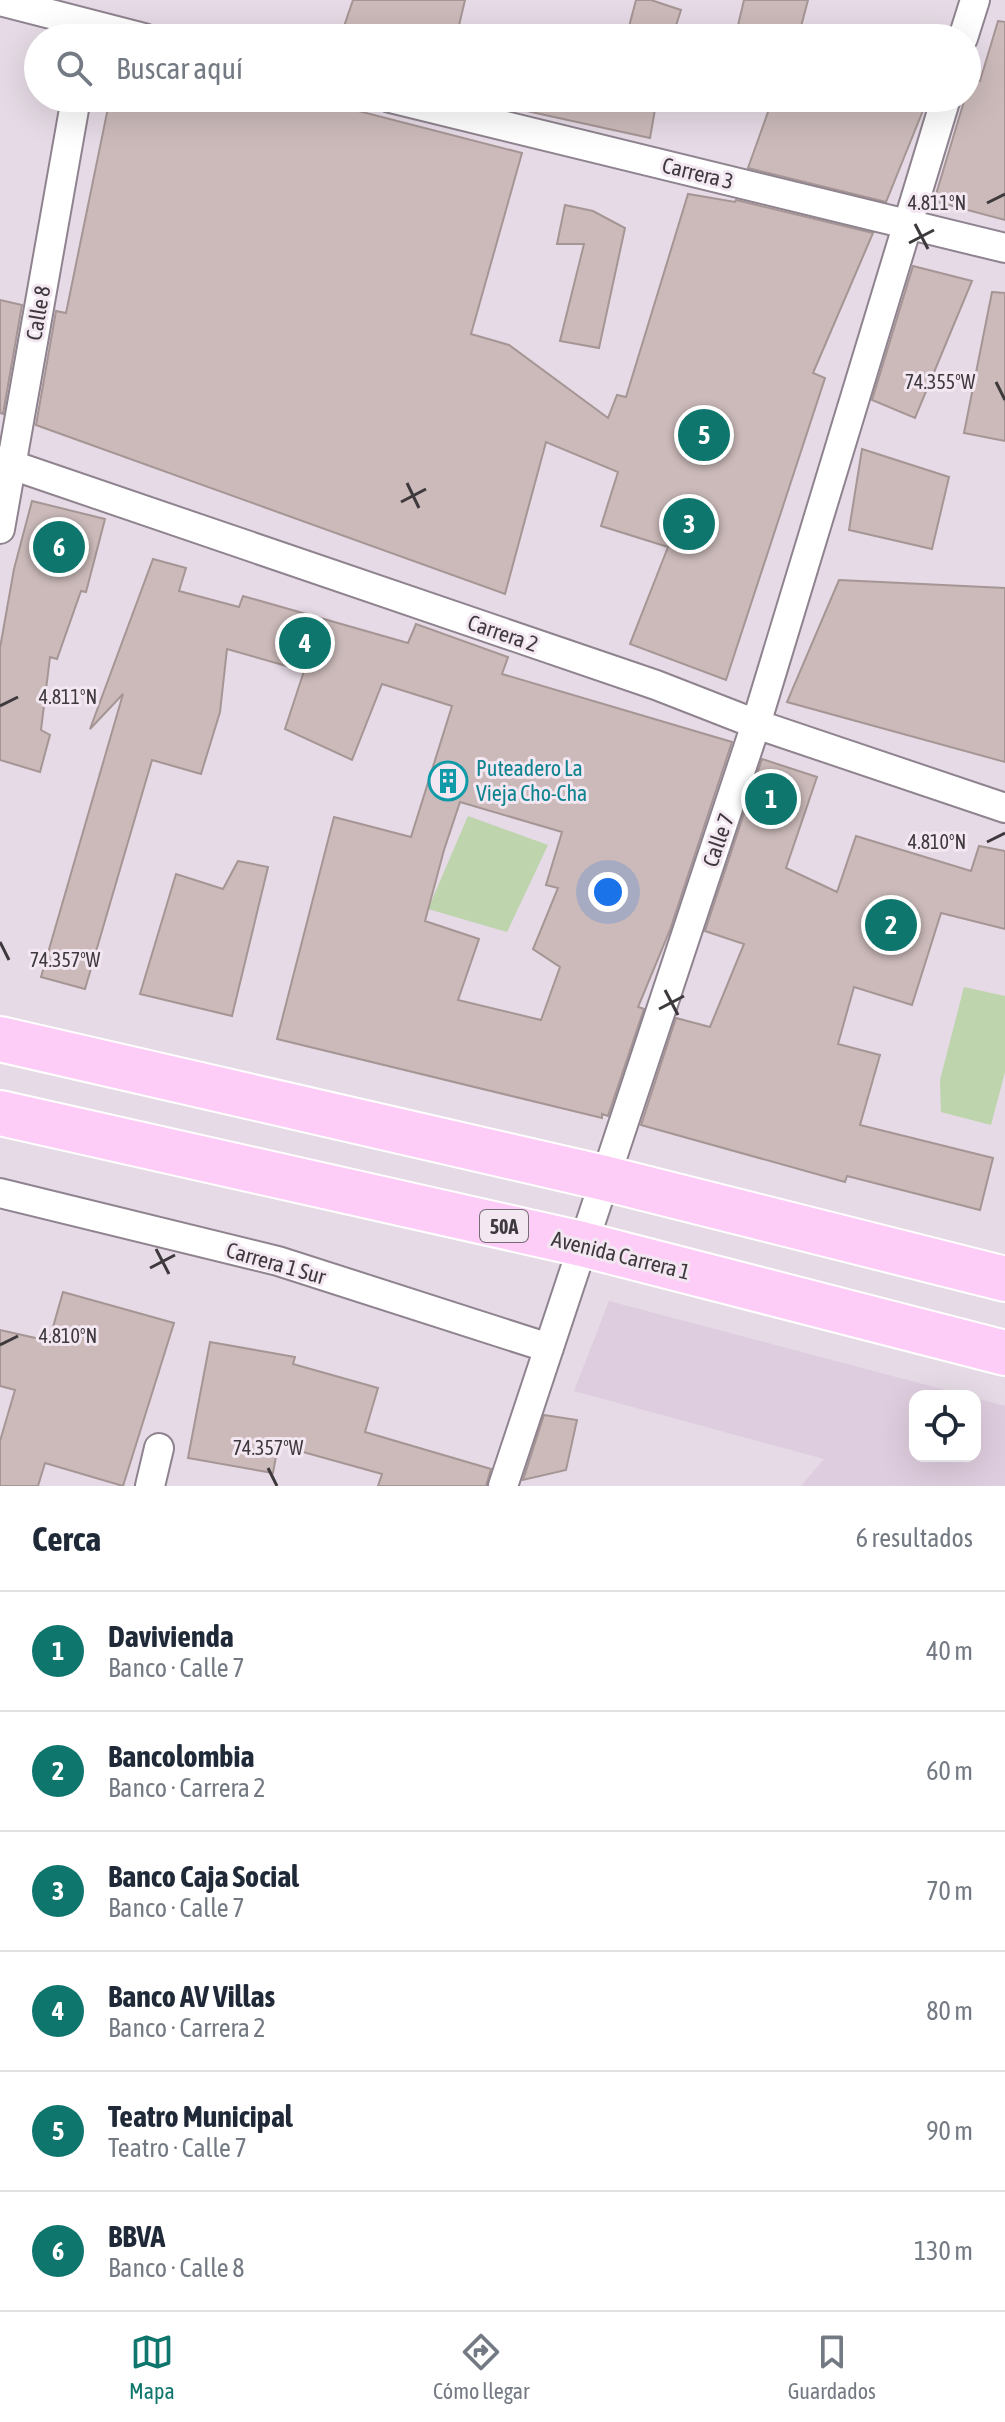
<!DOCTYPE html>
<html lang="es">
<head>
<meta charset="utf-8">
<style>
  body { margin:0; font-family:"Asap Condensed",sans-serif; background:#f2f2f3; color:#1f2937 }
  .controls { position:absolute; right:24px; bottom:24px; display:grid; overflow:hidden; border-radius:16px; box-shadow:0 8px 32px #0002 }
  .controls button { width:72px; height:72px; display:grid; place-items:center; padding:0; border:0; border-bottom:2px solid #e0e1e3; background:#fff; color:#1f2937; font:40px sans-serif }
  .you { position:absolute; left:608px; top:892px; width:28px; height:28px; margin:-20px; border:6px solid #fff; border-radius:50%; background:#1a73e8; box-shadow:0 0 0 12px #1a73e833 }
  .badge { display:grid; place-items:center; width:52px; height:52px; border-radius:50%; background:#0f766e; color:#fff; font-size:26px; font-weight:700 }
  .pin { position:absolute; translate:-50% -50%; border:4px solid #fff; box-shadow:0 2px 8px #0006 }
  .list { margin:0; padding:0; list-style:none }
  h2 { display:flex; justify-content:space-between; align-items:center; height:104px; margin:0; padding:0 32px; font-size:34px }
  h2 small { font-size:26px; font-weight:400; color:#747a83 }
  .list li { display:grid; grid-template-columns:52px 1fr auto; gap:24px; align-items:center; box-sizing:border-box; height:120px; padding:0 32px; border-top:2px solid #e0e1e3 }
  .list b { display:block; font-size:30px; white-space:nowrap }
  .list p { margin:0; font-size:26px; white-space:nowrap; color:#747a83 }
  .list em { font-size:26px; font-style:normal; color:#747a83 }
  .icon { flex:none; width:44px; height:44px; fill:none; stroke:currentColor; stroke-width:2; stroke-linecap:round; stroke-linejoin:round }
  .map { position:relative; flex:none; width:1005px; height:1486px; overflow:hidden }
  .search { position:absolute; background:#fff; box-shadow:0 8px 32px #0002; left:24px; right:24px; top:24px; height:88px; display:flex; align-items:center; gap:20px; box-sizing:border-box; padding:0 28px; border-radius:44px; color:#747a83; font-size:30px }
  .sheet { height:824px; background:#fff }
  nav { display:flex; justify-content:space-around; align-items:center; box-sizing:border-box; height:112px; border-top:2px solid #e0e1e3; background:#fff; font-size:22px; color:#747a83 }
  nav a { display:grid; justify-items:center; gap:4px }
  nav .on { color:#0f766e }
  .map>svg:first-child { display:block }
  .built { fill:#decdde }
  .green { fill:#bdd4ad }
  .building { fill:#cbbab9; stroke:#a59594; stroke-width:2; fill-rule:evenodd }
  .lines { fill:none; stroke-linecap:round; stroke-linejoin:round }
  .minor-casing { stroke:#8e838e; stroke-width:32 }
  .primary-casing { stroke:#fff; stroke-width:48 }
  .minor { stroke:#fff; stroke-width:28 }
  .primary { stroke:#fecdf7; stroke-width:44 }
  .ticks { fill:none; stroke:#3e393d; stroke-width:3 }
  .labels { text-anchor:middle; dominant-baseline:central; stroke-width:6; stroke-linejoin:round; paint-order:stroke }
  .shield { fill:#f3e7f2; stroke:#746d73; stroke-width:2 }
  .shield-label { font-size:20px; font-weight:bold; fill:#3e393d }
  .street-label { font-size:22px; fill:#3e393d; stroke:#f3e7f2 }
  .culture-label { font-size:22px; fill:#0d838f; stroke:#f3e7f2; text-anchor:start }
  .ticks-label { font-size:20px; text-anchor:middle; fill:#3e393d; stroke:#f3e7f2; stroke-width:6; stroke-linejoin:round; paint-order:stroke }
</style>
</head>
<body>
<div class="map">
<svg width="1005" height="1486" viewBox="0 0 1005 1486">
  <rect width="100%" height="100%" fill="#e5dae5"/>
  <!-- built -->
  <path class="built" d="M609 1301 968 1396H915V1456H975V1398L1005 1406V1486H801L824 1459 574 1391Z"/>
  <!-- green -->
  <path class="green" d="M468 816 548 845 507 932 428 909Z
    M964 987 1005 996V1072L991 1125 941 1112 940 1080Z"/>
  <!-- building -->
  <path class="building" d="M353 0H465L456 38H340Z
    M636 0H651L681 10 672 38H626Z
    M744 0H808L798 38H735Z
    M998 21 1005 22V220L934 201 971 78 980 81Z
    M110 98H308L522 153 471 334 509 345 608 418 617 395 626 397 688 194 735 202 736 200 873 233 813 373 825 378 726 680 630 644 668 547 601 526 618 472 546 442 505 594 36 425 56 311 66 313Z
    M524 98H657L650 138 522 110Z
    M773 98H928L886 202 748 168Z
    M565 205 593 211 625 228 599 348 560 341 584 244H557Z
    M913 266 972 281 915 418 872 400Z
    M992 292 1005 293V441L964 433Z
    M0 300 22 305 3 414 0 413Z
    M862 449 949 477 932 549 849 530Z
    M32 501 105 519 86 592 81 591 57 659 50 657 41 730 50 735 40 772 0 760V648L14 569Z
    M153 559 186 568 179 591 239 607 243 596 408 643 416 624 508 657 502 674 732 742 670 930 638 1007 644 1009 608 1116 602 1114V1118L277 1039 334 817 411 837 452 706 382 684 352 760 285 729 304 671 227 649 220 712 201 774 152 760 85 989 41 977 123 694 90 729ZM460 802 562 832 546 885 558 888 533 949 560 967 541 1020 458 1000 479 939 425 921 444 850Z
    M839 580 1005 588V762L787 702Z
    M762 759 817 777 786 868 837 892 856 836 971 871 979 846 1005 851V929L941 913 912 1005 854 987 838 1044 880 1055 860 1125 993 1158 980 1210 847 1176 845 1182 641 1125 676 1018 710 1027 744 944 705 931Z
    M238 861 268 867 232 1016 140 994 176 874 223 889Z
    M63 1292 174 1323 123 1486 45 1463 38 1486H0V1441L15 1390 0 1386V1330L49 1341Z
    M210 1342 295 1357 293 1364 378 1388 365 1432 491 1469 486 1486H378L382 1474 278 1445 273 1473 188 1458Z
    M544 1415 577 1420 566 1470 523 1480Z"/>
  <g class="lines">
    <defs>
      <path id="minor" d="M0 1 144 38
        M963 38 975 0
        M390 98 1005 248
        M0 461 656 685 756 724 1005 808
        M0 529 76 98
        M0 1193 278 1261 549 1348
        M150 1486 159 1448
        M503 1486 756 724 946 98"/>
      <path id="primary" d="M0 1039 604 1178 1005 1279
        M0 1113 582 1244 1005 1353"/>
    </defs>
    <!-- minor casing -->
    <use href="#minor" class="minor-casing"/>
    <!-- primary casing -->
    <use href="#primary" class="primary-casing"/>
    <!-- minor -->
    <use href="#minor" class="minor"/>
    <!-- primary -->
    <use href="#primary" class="primary"/>
  </g>
  <!-- ticks -->
  <path class="ticks" d="M987 203 1005 194M915 224 928 249M909 243 934 230M996 382 1005 400M407 483 419 508M401 502 426 489M0 706 18 697M987 842 1005 833M0 942 9 960M665 990 678 1015M659 1009 684 996M156 1249 169 1274M150 1268 175 1255M0 1345 18 1336M268 1468 277 1486"/>
  <!-- icons -->
  <defs>
    <symbol id="building-ring" viewBox="-11 -11 22 22"><circle r="9.5" fill="#f3e7f2" stroke="#0f9aa8" stroke-width="1.5"/><path d="M-4-6H4V6H1V3H-1V6H-4ZM-2.5-4.3h1.7v1.8h-1.7ZM.8-4.3h1.7v1.8H.8ZM-2.5-1h1.7V.8h-1.7ZM.8-1h1.7V.8H.8Z" fill="#0f9aa8"/></symbol>
  </defs>
  <g fill-rule="evenodd">
    <use href="#building-ring" x="426" y="759" width="44" height="44"/>
  </g>
  <g class="labels">
    <!-- shield labels -->
    <rect class="shield" x="480" y="1210" width="48" height="32" rx="6"/>
    <g class="shield-label">
      <text x="504" y="1226">50A</text>
    </g>
    <!-- street labels -->
    <g class="street-label">
      <text transform="translate(698 173) rotate(14)">Carrera 3</text>
      <text transform="translate(38 313) rotate(-80)">Calle 8</text>
      <text transform="translate(503 633) rotate(19)">Carrera 2</text>
      <text transform="translate(718 840) rotate(-71)">Calle 7</text>
      <text transform="translate(621 1255) rotate(14)">Avenida Carrera 1</text>
      <text transform="translate(276 1263) rotate(16)">Carrera 1 Sur</text>
    </g>
    <!-- culture labels -->
    <g class="culture-label">
      <text x="476" y="768">Puteadero La<tspan x="476" dy="25">Vieja Cho-Cha</tspan></text>
    </g>
  </g>
  <g class="ticks-label">
    <text x="937" y="210">4.811°N</text>
    <text x="940" y="389">74.355°W</text>
    <text x="68" y="704">4.811°N</text>
    <text x="937" y="849">4.810°N</text>
    <text x="65" y="967">74.357°W</text>
    <text x="68" y="1343">4.810°N</text>
    <text x="268" y="1455">74.357°W</text>
  </g>
</svg>
<div class="controls">
<button><svg class="icon" aria-label="locate" viewBox="0 0 24 24"><circle cx="12" cy="12" r="6"/><path d="M12 2v4M12 18v4M2 12h4M18 12h4"/></svg></button>
</div>
<div class="you"></div>
<div class="pin badge" style="left:771px;top:799px">1</div>
<div class="pin badge" style="left:891px;top:925px">2</div>
<div class="pin badge" style="left:689px;top:524px">3</div>
<div class="pin badge" style="left:305px;top:643px">4</div>
<div class="pin badge" style="left:704px;top:435px">5</div>
<div class="pin badge" style="left:59px;top:547px">6</div>
<div class="search"><svg class="icon" aria-label="search" viewBox="0 0 24 24"><circle cx="10" cy="10" r="6"/><path d="M15 15l6 6"/></svg>Buscar aquí</div>
</div>
<section class="sheet">
<h2>Cerca<small>6 resultados</small></h2>
<ul class="list">
<li><span class="badge">1</span><div><b>Davivienda</b><p>Banco · Calle 7</p></div><em>40 m</em></li>
<li><span class="badge">2</span><div><b>Bancolombia</b><p>Banco · Carrera 2</p></div><em>60 m</em></li>
<li><span class="badge">3</span><div><b>Banco Caja Social</b><p>Banco · Calle 7</p></div><em>70 m</em></li>
<li><span class="badge">4</span><div><b>Banco AV Villas</b><p>Banco · Carrera 2</p></div><em>80 m</em></li>
<li><span class="badge">5</span><div><b>Teatro Municipal</b><p>Teatro · Calle 7</p></div><em>90 m</em></li>
<li><span class="badge">6</span><div><b>BBVA</b><p>Banco · Calle 8</p></div><em>130 m</em></li>
</ul>
</section>
<nav>
<a class="on"><svg class="icon" aria-label="map" viewBox="0 0 24 24"><path d="M3 6l6-2 6 2 6-2v14l-6 2-6-2-6 2zM9 4v14M15 6v14"/></svg>Mapa</a>
<a><svg class="icon" aria-label="directions" viewBox="0 0 24 24"><path d="M12 3l9 9-9 9-9-9zM9 14v-3h6M13 9l2 2-2 2"/></svg>Cómo llegar</a>
<a><svg class="icon" aria-label="saved" viewBox="0 0 24 24"><path d="M7 4h10v16l-5-4-5 4z"/></svg>Guardados</a>
</nav>
</body>
</html>
